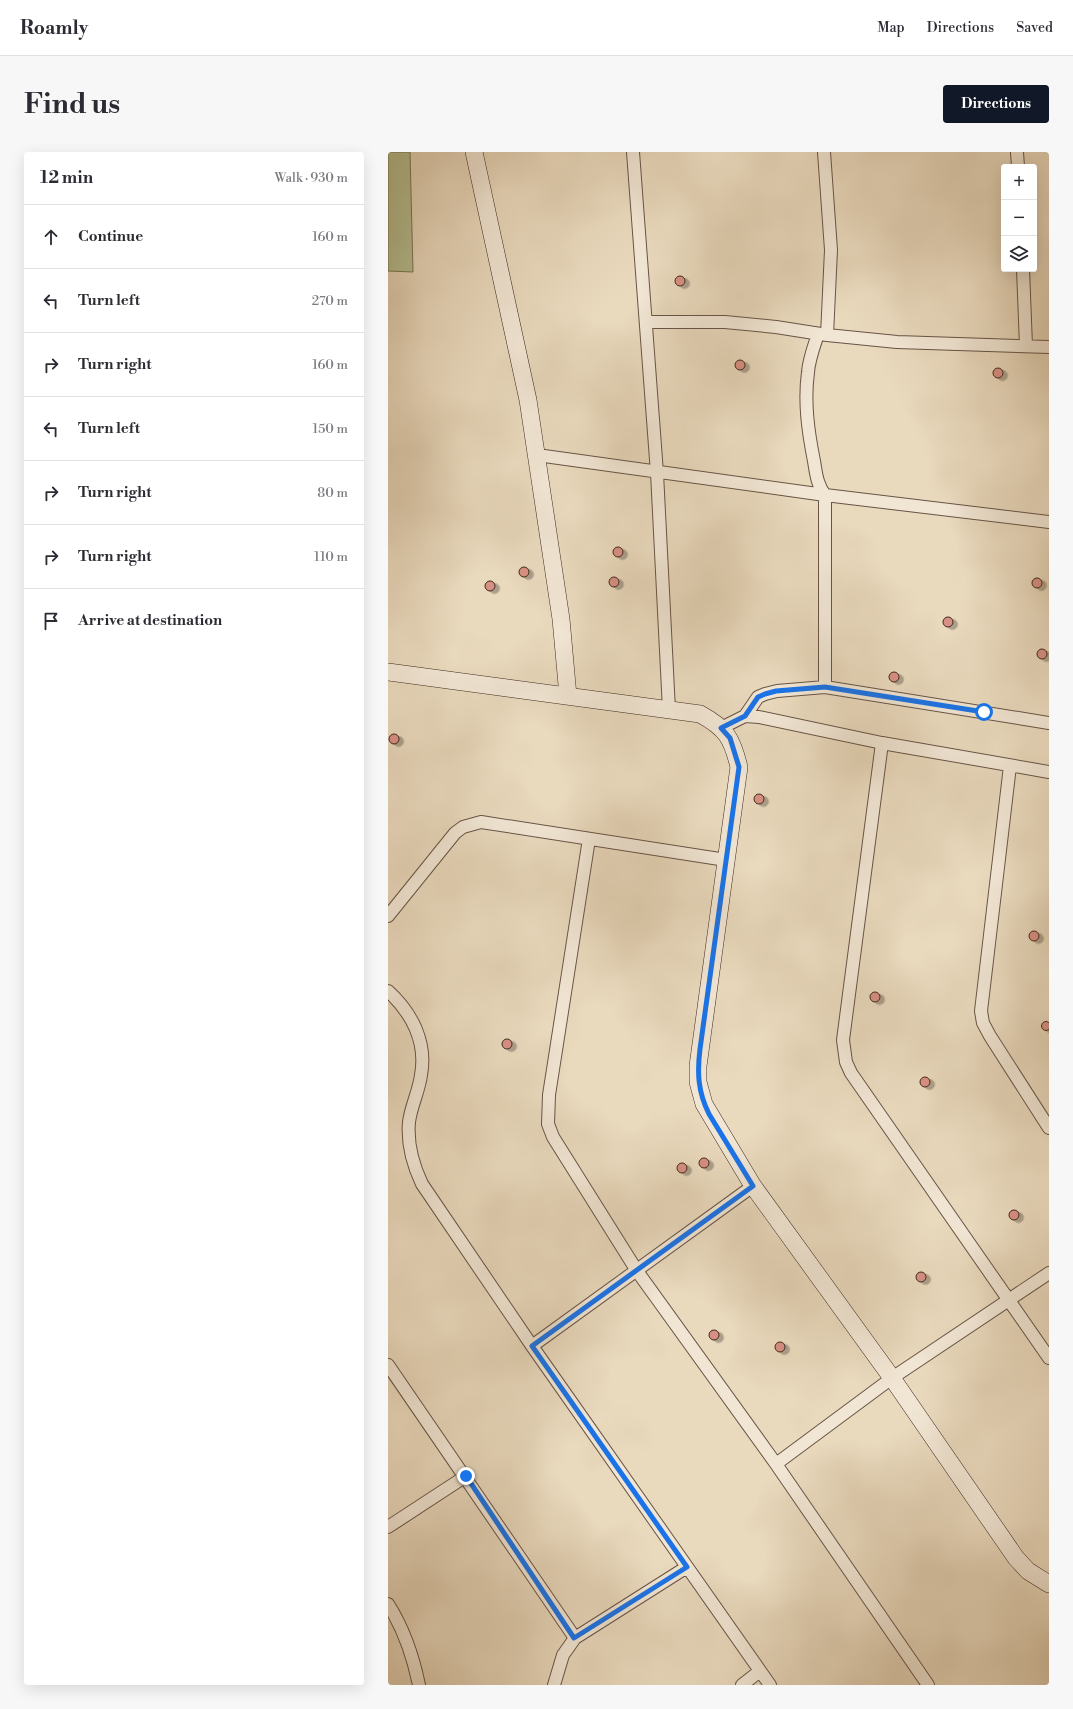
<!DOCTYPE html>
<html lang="en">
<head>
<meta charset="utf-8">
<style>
  body { margin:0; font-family:"Libre Bodoni",serif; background:#f7f7f7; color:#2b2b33 }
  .controls { position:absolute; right:12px; top:12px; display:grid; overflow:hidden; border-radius:4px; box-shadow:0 4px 16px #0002 }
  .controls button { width:36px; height:36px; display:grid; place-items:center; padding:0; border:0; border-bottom:1px solid #e1e1e2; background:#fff; color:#2b2b33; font:20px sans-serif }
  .stop { position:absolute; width:12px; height:12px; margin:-9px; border:3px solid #1a73e8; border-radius:50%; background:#fff }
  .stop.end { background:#1a73e8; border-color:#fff; box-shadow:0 1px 4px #0008 }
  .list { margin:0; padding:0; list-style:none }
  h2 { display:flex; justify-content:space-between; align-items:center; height:52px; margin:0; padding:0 16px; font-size:17px }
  h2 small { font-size:13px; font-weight:400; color:#7c7c81 }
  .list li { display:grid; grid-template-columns:26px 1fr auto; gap:12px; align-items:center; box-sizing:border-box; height:64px; padding:0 16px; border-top:1px solid #e1e1e2 }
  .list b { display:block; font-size:15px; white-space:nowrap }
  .list em { font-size:13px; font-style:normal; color:#7c7c81 }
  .icon { flex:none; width:22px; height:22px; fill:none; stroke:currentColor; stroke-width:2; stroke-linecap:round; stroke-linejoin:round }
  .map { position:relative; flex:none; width:661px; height:1533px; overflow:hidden; border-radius:4px }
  header { display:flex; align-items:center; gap:24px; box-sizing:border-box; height:56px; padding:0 20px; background:#fff; border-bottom:1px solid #e1e1e2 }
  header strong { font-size:19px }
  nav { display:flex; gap:22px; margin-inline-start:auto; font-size:14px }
  .intro { display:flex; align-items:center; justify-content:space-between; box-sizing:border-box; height:96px; padding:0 24px }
  h1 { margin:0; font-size:28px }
  .button { padding:10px 18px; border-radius:4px; background:#111827; color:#fff; font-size:14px; font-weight:700 }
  main { display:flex; gap:24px; padding:0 24px }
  aside { flex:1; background:#fff; border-radius:4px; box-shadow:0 4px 16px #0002 }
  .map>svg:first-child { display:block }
  .green { fill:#b5bf92; stroke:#797458 }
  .building { fill:#d99084; stroke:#3d281e; filter:url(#shadow) }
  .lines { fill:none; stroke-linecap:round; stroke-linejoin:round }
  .street-casing { stroke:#685446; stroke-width:14 }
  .secondary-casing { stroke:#3d281e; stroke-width:18 }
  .street { stroke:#f1e6d4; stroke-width:12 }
  .secondary { stroke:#f1e6d4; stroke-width:17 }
  .route { stroke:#1a73e8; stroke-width:5 }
</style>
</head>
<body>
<header>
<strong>Roamly</strong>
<nav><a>Map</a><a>Directions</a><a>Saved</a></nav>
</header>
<div class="intro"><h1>Find us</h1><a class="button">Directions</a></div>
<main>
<aside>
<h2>12 min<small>Walk · 930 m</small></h2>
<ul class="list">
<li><svg class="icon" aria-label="ahead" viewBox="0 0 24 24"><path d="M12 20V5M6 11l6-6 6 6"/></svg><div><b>Continue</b></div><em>160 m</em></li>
<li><svg class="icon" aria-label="left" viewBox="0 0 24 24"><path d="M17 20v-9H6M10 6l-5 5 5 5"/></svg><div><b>Turn left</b></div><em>270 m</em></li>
<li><svg class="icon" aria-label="right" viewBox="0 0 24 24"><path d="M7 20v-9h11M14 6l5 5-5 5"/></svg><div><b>Turn right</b></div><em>160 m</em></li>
<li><svg class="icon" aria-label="left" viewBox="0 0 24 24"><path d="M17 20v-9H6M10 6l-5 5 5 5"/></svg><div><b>Turn left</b></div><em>150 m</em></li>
<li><svg class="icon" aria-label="right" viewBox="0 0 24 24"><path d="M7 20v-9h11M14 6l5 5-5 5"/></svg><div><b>Turn right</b></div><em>80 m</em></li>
<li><svg class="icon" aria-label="right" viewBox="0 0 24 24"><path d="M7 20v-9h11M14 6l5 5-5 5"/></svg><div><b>Turn right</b></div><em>110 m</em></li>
<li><svg class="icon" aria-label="arrive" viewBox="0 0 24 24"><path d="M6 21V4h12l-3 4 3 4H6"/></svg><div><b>Arrive at destination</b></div></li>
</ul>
</aside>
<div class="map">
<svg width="661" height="1533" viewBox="0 0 661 1533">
  <defs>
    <filter id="shadow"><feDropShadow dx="4.5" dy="2.5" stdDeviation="0" flood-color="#0004"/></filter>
  </defs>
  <rect width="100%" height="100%" fill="#e9d9bd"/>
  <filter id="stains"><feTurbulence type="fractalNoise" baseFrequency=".005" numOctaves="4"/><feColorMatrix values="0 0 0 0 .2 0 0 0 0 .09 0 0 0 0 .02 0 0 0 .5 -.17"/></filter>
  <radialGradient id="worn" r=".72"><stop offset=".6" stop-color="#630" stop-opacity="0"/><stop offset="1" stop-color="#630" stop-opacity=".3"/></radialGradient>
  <!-- green -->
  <path class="green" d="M0 0H22L25 120 0 119Z"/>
  <!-- building -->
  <path class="building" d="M287 129a5 5 0 1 1 10 0a5 5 0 1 1-10 0Z
    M347 213a5 5 0 1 1 10 0a5 5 0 1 1-10 0Z
    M605 221a5 5 0 1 1 10 0a5 5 0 1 1-10 0Z
    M225 400a5 5 0 1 1 10 0a5 5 0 1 1-10 0Z
    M131 420a5 5 0 1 1 10 0a5 5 0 1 1-10 0Z
    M221 430a5 5 0 1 1 10 0a5 5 0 1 1-10 0Z
    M644 431a5 5 0 1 1 10 0a5 5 0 1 1-10 0Z
    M97 434a5 5 0 1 1 10 0a5 5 0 1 1-10 0Z
    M555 470a5 5 0 1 1 10 0a5 5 0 1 1-10 0Z
    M649 502a5 5 0 1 1 10 0a5 5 0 1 1-10 0Z
    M501 525a5 5 0 1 1 10 0a5 5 0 1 1-10 0Z
    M1 587a5 5 0 1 1 10 0a5 5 0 1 1-10 0Z
    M366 647a5 5 0 1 1 10 0a5 5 0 1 1-10 0Z
    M641 784a5 5 0 1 1 10 0a5 5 0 1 1-10 0Z
    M482 845a5 5 0 1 1 10 0a5 5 0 1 1-10 0Z
    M653.5 874a4.5 4.5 0 1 1 9 0a4.5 4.5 0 1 1-9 0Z
    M114 892a5 5 0 1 1 10 0a5 5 0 1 1-10 0Z
    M532 930a5 5 0 1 1 10 0a5 5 0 1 1-10 0Z
    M311 1011a5 5 0 1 1 10 0a5 5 0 1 1-10 0Z
    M289 1016a5 5 0 1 1 10 0a5 5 0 1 1-10 0Z
    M621 1063a5 5 0 1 1 10 0a5 5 0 1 1-10 0Z
    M528 1125a5 5 0 1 1 10 0a5 5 0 1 1-10 0Z
    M321 1183a5 5 0 1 1 10 0a5 5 0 1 1-10 0Z
    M387 1195a5 5 0 1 1 10 0a5 5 0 1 1-10 0Z"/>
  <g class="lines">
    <defs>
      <path id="street" d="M245 0 269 321 281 558
        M436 0 443 98 439 183
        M629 0 630 15
        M635 117 638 194
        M258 170H337L388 175 439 183 509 190 661 195
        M430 182C426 194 421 207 420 220 416 250 420 279 426 309 428 321 429 333 437 343V535
        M149 303 437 343 661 370
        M357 564 370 545 377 542 389 539 437 535 661 571
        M333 576 357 564 371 565 494 591 661 620
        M494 591 455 888 458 910 463 921 661 1206
        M622 614 593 859 595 871 602 884 661 976
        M201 687 161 943 160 972 165 985 249 1119 388 1312 540 1533
        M0 764 67 681 75 675 93 670 338 708
        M0 839C24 861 39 890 33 923 31 939 23 954 21 970 19 992 25 1013 34 1032L144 1194 382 1533
        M144 1194 365 1034
        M0 1213 187 1486
        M388 1312 504 1226 661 1121
        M0 1375 78 1324
        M0 1452C16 1477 25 1504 31 1533
        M166 1533 175 1503 187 1486 299 1415
        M354 1533 372 1519"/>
      <path id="secondary" d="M86 0 140 248 173 467 180 544
        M0 520 312 562C338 576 344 586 351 615L310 914V930L316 952 365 1034 504 1226 628 1406 640 1419 661 1432"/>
    </defs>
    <!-- street casing -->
    <use href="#street" class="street-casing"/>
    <!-- secondary casing -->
    <use href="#secondary" class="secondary-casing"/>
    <!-- street -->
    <use href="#street" class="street"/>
    <!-- secondary -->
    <use href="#secondary" class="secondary"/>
  </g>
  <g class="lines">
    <!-- route -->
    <path class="route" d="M78 1324 186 1486 299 1415 144 1194 365 1034 321 962C310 940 309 921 312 897L351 615 342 586 333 576 357 564 370 545 377 542 388 539 437 535 596 560"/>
  </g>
  <rect width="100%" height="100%" filter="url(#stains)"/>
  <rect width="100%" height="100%" fill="url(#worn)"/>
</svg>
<div class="controls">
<button>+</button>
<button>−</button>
<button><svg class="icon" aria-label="layers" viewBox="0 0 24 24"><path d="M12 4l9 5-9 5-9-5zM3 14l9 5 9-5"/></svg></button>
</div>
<div class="stop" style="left:596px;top:560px"></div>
<div class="stop end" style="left:78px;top:1324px"></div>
</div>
</main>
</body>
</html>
